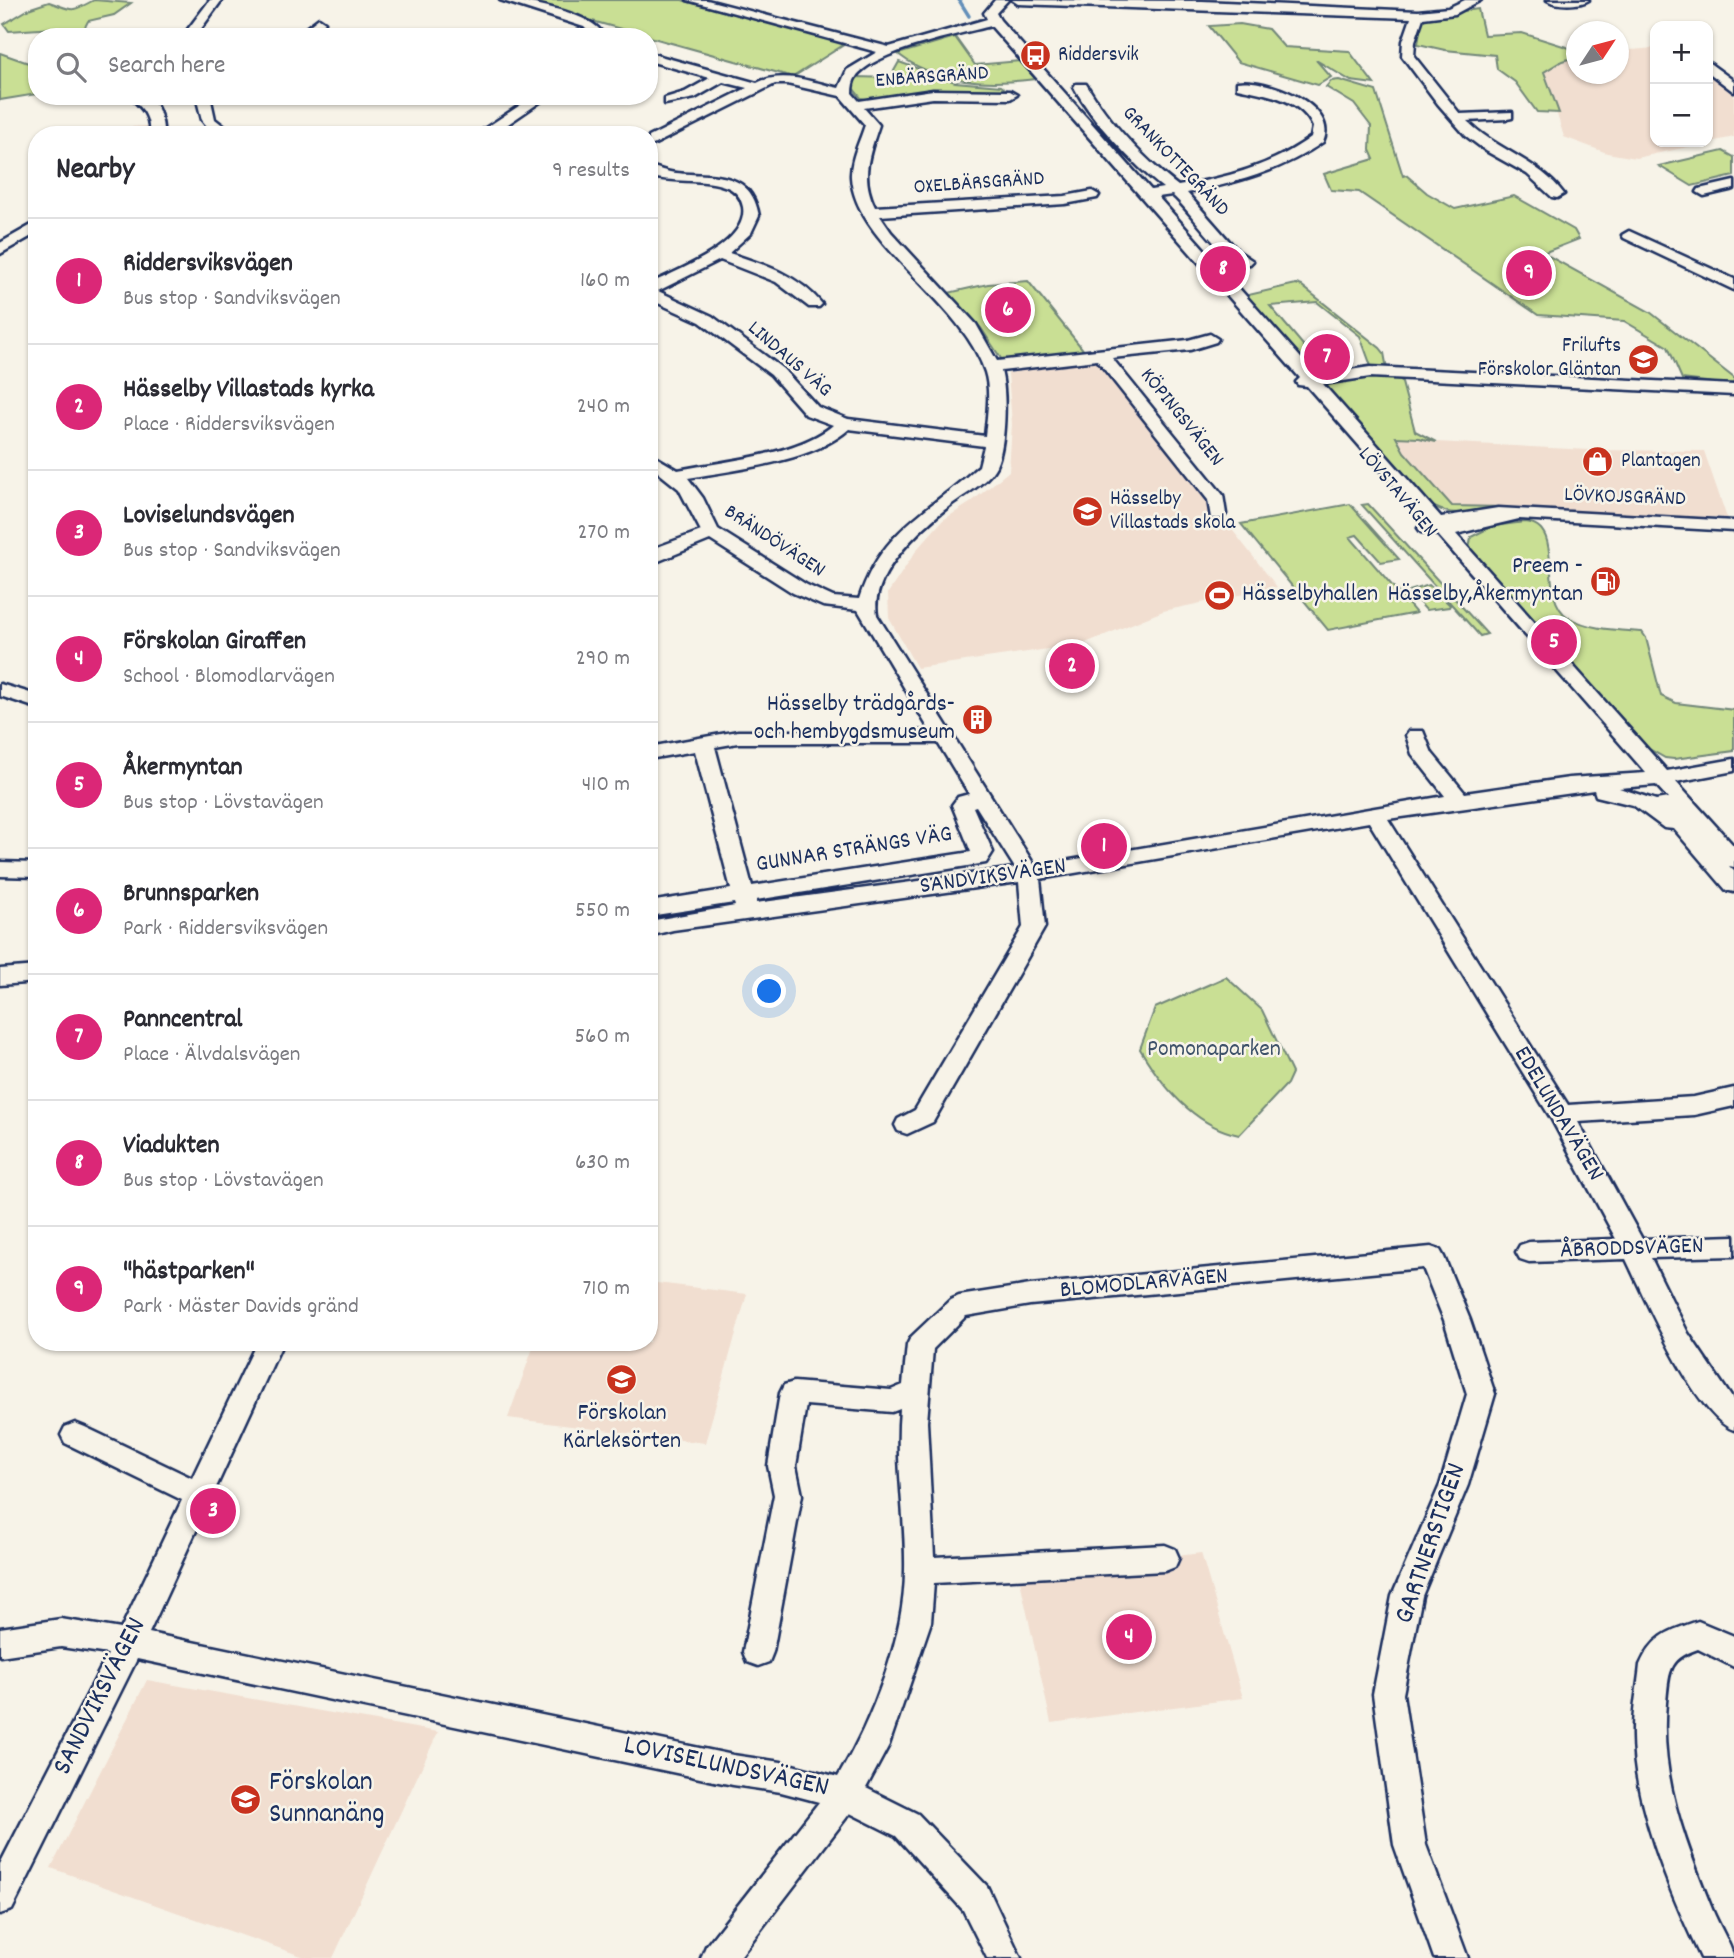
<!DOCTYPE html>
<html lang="en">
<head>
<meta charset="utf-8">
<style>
  body { margin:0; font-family:Dekko,sans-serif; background:#f7f7f7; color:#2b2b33 }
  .controls { position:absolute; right:21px; top:21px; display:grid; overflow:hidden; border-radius:14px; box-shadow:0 2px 5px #0004 }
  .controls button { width:63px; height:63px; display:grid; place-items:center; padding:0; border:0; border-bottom:2px solid #e1e1e2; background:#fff; color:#2b2b33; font:35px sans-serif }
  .compass { position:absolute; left:1566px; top:21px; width:63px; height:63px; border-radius:50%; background:#fff; box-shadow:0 2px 5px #0004; rotate:54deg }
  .you { position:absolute; left:770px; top:992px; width:24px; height:24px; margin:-18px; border:5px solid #fff; border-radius:50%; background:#1a73e8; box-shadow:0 0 0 10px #1a73e833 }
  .badge { display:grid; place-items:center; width:46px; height:46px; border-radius:50%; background:#db2777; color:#fff; font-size:23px; font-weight:700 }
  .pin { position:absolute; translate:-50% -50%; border:4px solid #fff; box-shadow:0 2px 7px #0006 }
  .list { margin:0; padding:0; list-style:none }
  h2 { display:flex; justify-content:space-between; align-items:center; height:91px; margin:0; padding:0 28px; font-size:30px }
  h2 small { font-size:23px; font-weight:400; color:#7c7c81 }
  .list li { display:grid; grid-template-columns:46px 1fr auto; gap:21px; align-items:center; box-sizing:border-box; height:126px; padding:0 28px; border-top:2px solid #e1e1e2 }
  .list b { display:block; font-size:26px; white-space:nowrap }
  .list p { margin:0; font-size:23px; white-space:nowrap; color:#7c7c81 }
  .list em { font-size:23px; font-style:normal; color:#7c7c81 }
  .icon { flex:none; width:38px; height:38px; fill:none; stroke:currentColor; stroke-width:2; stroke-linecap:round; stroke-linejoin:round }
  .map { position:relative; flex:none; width:1734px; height:1958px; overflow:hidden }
  .search { position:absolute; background:#fff; box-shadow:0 2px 5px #0004; left:28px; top:28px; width:630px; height:77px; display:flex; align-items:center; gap:18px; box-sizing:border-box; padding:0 24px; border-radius:28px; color:#7c7c81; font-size:26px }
  .panel { position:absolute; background:#fff; box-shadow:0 2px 5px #0004; left:28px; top:126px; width:630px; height:1225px; border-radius:28px }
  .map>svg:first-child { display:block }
  .built { fill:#f1ded0 }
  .green { fill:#c9df94; stroke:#728779; stroke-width:2 }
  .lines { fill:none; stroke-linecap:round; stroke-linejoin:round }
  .stream { stroke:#648fb9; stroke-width:3.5 }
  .minor-casing { stroke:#1b2f5e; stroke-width:5 }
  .minor { fill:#f7f3e8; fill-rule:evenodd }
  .labels { text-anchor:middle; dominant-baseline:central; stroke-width:5; stroke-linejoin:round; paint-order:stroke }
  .far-poi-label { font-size:21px; fill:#1b2f5e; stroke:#f7f3e8; text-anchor:start }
  .far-street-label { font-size:21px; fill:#1b2f5e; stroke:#f7f3e8 }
  .poi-label { font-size:24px; fill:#1b2f5e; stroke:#f7f3e8; text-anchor:end }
  .street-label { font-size:24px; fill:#1b2f5e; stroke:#f7f3e8 }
  .park-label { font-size:24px; fill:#3e5269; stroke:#f7f3e8 }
  .near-street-label { font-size:28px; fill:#1b2f5e; stroke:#f7f3e8 }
  .near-poi-label { font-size:28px; fill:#1b2f5e; stroke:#f7f3e8; text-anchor:start }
</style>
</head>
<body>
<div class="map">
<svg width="1734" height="1958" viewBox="0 0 1734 1958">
  <rect width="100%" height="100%" fill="#f7f3e8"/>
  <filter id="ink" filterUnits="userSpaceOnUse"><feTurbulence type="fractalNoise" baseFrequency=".0143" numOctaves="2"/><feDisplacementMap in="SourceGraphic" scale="14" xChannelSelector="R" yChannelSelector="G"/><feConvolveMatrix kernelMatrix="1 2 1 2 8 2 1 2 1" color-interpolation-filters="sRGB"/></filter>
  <g filter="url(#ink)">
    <!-- built -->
    <path class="built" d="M1655 48V142H1708V69L1734 90V137L1636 158 1607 153 1564 137 1544 72 1562 61 1576 57V74H1618L1619 51Z
      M148 126 147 135H82V130Z
      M1099 360 1277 587 1163 611 1083 644 917 668 889 618 888 593 918 548 943 520 970 503 1009 471 1012 424 1008 373Z
      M1395 436 1436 442 1590 450 1704 451 1727 518 1452 506 1404 452Z
      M649 1282 747 1294 705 1443 508 1418 535 1342H649Z
      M1201 1553 1243 1698 1051 1723 1019 1576Z
      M147 1680 438 1732 333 1958H307L51 1868Z"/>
    <!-- green -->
    <path class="green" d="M94 0 131 3 114 15 88 21 80 37H60L65 32 55 28 9 31 4 24 31 8 49 2C73 10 69 14 94 0Z
      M517 0H682L845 44 793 77Z
      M1478 9 1484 35 1522 33 1576 50V57L1562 61 1544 72 1559 113 1537 112 1515 82 1497 69 1495 55 1445 50 1418 44 1422 17Z
      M1240 24 1268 29 1284 47 1349 51 1374 84 1351 81 1316 60 1331 77 1318 85 1238 62 1209 26Z
      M955 37 975 65 1020 61 1036 79C990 85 936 84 898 54Z
      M0 53 37 66V94L0 100Z
      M899 62 955 82 1001 86 1008 91 869 100 861 98 852 87 857 77 890 78Z
      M1339 80 1376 91 1403 176 1406 175 1427 193 1455 209 1514 196 1574 230 1579 239 1543 253 1650 312 1734 378V383L1723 384 1682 379 1668 347 1624 321 1538 315 1359 192 1331 190 1324 174 1374 159 1370 150 1371 126 1354 104 1326 87 1331 81Z
      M1723 151 1734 157V176L1692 186 1659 166Z
      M1028 281 1085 352 1002 360 981 328 948 293 988 284Z
      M1296 284 1302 286 1380 348 1384 353 1387 369 1371 366 1360 336 1317 302 1270 306 1324 370 1345 367 1348 372 1316 376 1244 296Z
      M1382 377 1401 379 1415 431 1436 442 1419 438 1396 437 1404 452 1452 506 1504 507C1464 512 1450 522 1416 495L1320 387C1337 376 1363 378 1382 377Z
      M1350 504 1399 559 1381 562 1357 535 1350 537 1416 613 1328 630 1241 524Z
      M1368 504 1487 634 1480 636 1362 505Z
      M1525 522C1567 525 1536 596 1568 617 1590 630 1617 630 1642 632L1646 638 1661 696 1676 703 1734 710V751L1674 759 1665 758 1637 742 1469 550 1471 537 1493 526Z
      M1429 585 1450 605 1449 607 1426 610 1409 591Z
      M1226 977 1262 1010 1292 1073 1287 1084 1239 1135C1195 1126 1162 1086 1140 1049L1155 1008Z"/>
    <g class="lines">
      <!-- stream -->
      <path class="stream" d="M959 0 969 16"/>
      <defs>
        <path id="minor" d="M210 0H222L195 37H182Z
          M500 0C524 0 586 12 601 31L599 37H587L589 32 584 27Z
          M687 0H707L889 47 987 19 984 13 995 0H1008L996 13 1000 20 1151 190 1163 188C1134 165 1091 120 1074 87L1076 84H1086C1109 122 1143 158 1178 186 1225 178 1272 166 1311 137L1313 127C1301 98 1264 94 1237 88V82C1265 77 1340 105 1323 142 1282 171 1235 183 1187 193L1238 251 1253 261 1250 264C1227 270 1191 210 1172 195L1158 197 1316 375 1370 367 1734 385V395L1370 377 1323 384 1441 517 1498 508 1734 521V531L1519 519 1456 534 1667 771 1734 759V771L1676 782 1734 846V867L1729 866 1734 871V892L1726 890 1674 829 1664 828 1633 805 1596 796 1594 790 1388 819 1568 1105 1694 1097 1734 1088V1106L1694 1115 1578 1122 1642 1239 1734 1236V1256L1651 1258 1688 1333 1734 1401V1430C1695 1416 1645 1298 1626 1259L1529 1262 1520 1259 1516 1252 1520 1245 1529 1242 1616 1239 1552 1120 1369 822 1040 879 1045 927 933 1122 907 1134 898 1131 895 1125 898 1119 915 1110 1023 927 1019 882 673 930 649 936V921L735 906 734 903 649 916V902L731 889 695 751 649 759V747L738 731H930L858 610 823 606 793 593 710 540 649 565 652 549 701 531 679 489 649 465V453L678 470C724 461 798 455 833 425L806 415 771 375 700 322 649 299V284C676 271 749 244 743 207 741 197 736 191 727 187 705 178 676 183 652 177L649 175V166C658 168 666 172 676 173 713 177 751 169 759 216L751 233 729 253C763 264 799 275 822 304L819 307H809L776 282 720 260 658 291 712 316 783 369 818 407 848 419 985 436C987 416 991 391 985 372 962 301 855 244 851 177 850 160 860 141 865 125L840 96 787 84H775L649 147V137L747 88 723 82 695 98 665 104V98L685 92 710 78 649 61V53L757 83C783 70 812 82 839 88L847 70 877 52ZM991 26 1300 378 1296 382 1298 385 1307 386 1426 522 1418 528 1421 532 1438 535 1646 773 1569 778 1465 793 1432 753 1423 731H1409L1406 735 1412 754 1445 796 1035 866 877 615C870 573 922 527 952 504 967 493 987 483 996 466 1006 446 1007 392 1001 371L1097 360 1208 500 1211 518H1223L1226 514 1223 495 1112 358 1190 350 1216 342 1218 339 1210 334 1188 340 997 361 976 324 891 232 880 216 1065 204 1097 198 1099 195 1092 191 1065 196 875 207C860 177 869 155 879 125L864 108 933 98 1010 99 1017 95 1010 91 933 90 859 101 852 93C852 87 853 81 856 77 874 51 960 34 991 26ZM849 429 984 446 979 466 973 471C925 514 881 531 859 599L833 597 807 585 718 529 703 498 688 478C737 469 810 463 849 429ZM738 743H938L969 794 958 797 952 805 971 852 752 886 715 747ZM1656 785 1668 798 1656 800 1619 788ZM976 806 1015 868 756 903V900L986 863 993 852 973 807Z
          M1012 0 1202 1 1418 11 1448 8 1465 0H1481L1455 14 1423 18 1415 41 1414 56 1460 114 1512 112V118L1507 119 1467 121C1496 150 1540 161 1564 194L1557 198 1552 197 1527 174 1486 151 1466 136 1438 104 1402 56 1403 41 1411 18 1018 4Z
          M1547 0H1589C1580 6 1556 6 1547 0Z
          M319 18 325 22 308 37H294Z
          M1708 62 1734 81V92L1708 72Z
          M129 96C134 96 142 95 147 97 159 101 164 124 163 135H149C151 115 141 107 129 96Z
          M196 96H210L215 119 225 127 228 135H214L202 120Z
          M534 96H549L492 135H475Z
          M1734 181V189L1704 196 1697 192 1699 189Z
          M37 222V233L0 254V243Z
          M1629 231 1734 279V290L1624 238 1622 235Z
          M0 684 37 695V708L0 696Z
          M0 862 37 863V877L0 876Z
          M37 966V982L0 985V969Z
          M1431 1247 1440 1250 1444 1257 1470 1320 1495 1394 1468 1485 1422 1596 1403 1694 1426 1845 1468 1958H1434L1394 1845 1373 1694 1392 1596 1440 1485 1467 1394 1444 1320 1423 1268 1030 1305 966 1316 933 1349 927 1422 934 1557 1165 1545 1175 1549 1179 1558 1175 1567 1165 1571 934 1583 931 1622 889 1745 866 1788 918 1814 987 1886 1021 1958H987L963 1910 896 1836 850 1813 739 1958H701L706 1946 819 1802 781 1792 733 1785 137 1659 12 1910 0 1914V1864L108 1654 61 1647 0 1656V1628L61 1619 121 1629 182 1500 65 1443 61 1435 65 1427 75 1423 85 1427 192 1478 257 1342H283L149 1633 733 1755 781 1762 838 1777C872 1720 905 1637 905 1570 906 1517 895 1463 900 1409L892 1412 806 1405 796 1466 802 1495 773 1652 769 1662 758 1666 747 1662 743 1652 774 1495 768 1466 780 1393 784 1385 794 1382 891 1390 903 1385 907 1345 911 1337 950 1300 959 1296 1030 1285Z
          M1698 1621 1734 1636V1667L1698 1649C1667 1659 1669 1674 1666 1703 1659 1776 1685 1842 1712 1909 1719 1926 1729 1941 1734 1958H1701C1670 1893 1631 1801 1633 1729 1633 1708 1638 1686 1640 1665 1653 1635 1669 1631 1698 1621Z"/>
      </defs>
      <!-- minor casing -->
      <use href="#minor" class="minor-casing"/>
      <!-- minor -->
      <use href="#minor" class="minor"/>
    </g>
  </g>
  <!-- icons -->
  <defs>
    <symbol id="bus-disc" viewBox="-11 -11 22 22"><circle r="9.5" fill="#c8321e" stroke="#f7f3e8"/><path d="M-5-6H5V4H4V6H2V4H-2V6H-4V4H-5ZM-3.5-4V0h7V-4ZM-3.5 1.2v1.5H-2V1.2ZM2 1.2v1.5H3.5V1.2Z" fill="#fff"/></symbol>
    <symbol id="school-disc" viewBox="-11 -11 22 22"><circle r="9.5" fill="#c8321e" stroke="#f7f3e8"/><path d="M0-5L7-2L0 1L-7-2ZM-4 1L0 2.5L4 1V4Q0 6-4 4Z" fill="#fff"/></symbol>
    <symbol id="shop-disc" viewBox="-11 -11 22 22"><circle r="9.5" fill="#c8321e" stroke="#f7f3e8"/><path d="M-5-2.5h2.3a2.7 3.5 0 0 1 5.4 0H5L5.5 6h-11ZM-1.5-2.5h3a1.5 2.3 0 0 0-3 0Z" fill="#fff"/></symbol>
    <symbol id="fuel-disc" viewBox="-11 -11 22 22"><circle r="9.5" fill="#c8321e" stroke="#f7f3e8"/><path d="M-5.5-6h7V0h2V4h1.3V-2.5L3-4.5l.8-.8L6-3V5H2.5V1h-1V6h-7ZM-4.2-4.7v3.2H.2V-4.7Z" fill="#fff"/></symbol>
    <symbol id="stadium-disc" viewBox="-11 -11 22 22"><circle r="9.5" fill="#c8321e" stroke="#f7f3e8"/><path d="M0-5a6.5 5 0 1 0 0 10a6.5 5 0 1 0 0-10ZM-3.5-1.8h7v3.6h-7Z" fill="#fff"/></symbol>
    <symbol id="building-disc" viewBox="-11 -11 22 22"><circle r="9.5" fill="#c8321e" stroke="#f7f3e8"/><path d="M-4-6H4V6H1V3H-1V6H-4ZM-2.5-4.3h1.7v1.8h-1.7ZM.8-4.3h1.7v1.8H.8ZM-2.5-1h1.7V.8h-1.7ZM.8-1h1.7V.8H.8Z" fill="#fff"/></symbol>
  </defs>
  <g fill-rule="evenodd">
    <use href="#bus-disc" x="1018" y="38" width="35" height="35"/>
    <use href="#school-disc" x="1626" y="342" width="35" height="35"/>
    <use href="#shop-disc" x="1580" y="444" width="35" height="35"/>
    <use href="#school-disc" x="1070" y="494" width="35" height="35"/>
    <use href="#fuel-disc" x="1588" y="564" width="35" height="35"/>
    <use href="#stadium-disc" x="1202" y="578" width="35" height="35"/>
    <use href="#building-disc" x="960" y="702" width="35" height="35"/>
    <use href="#school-disc" x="604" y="1362" width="35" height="35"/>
    <use href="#school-disc" x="228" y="1782" width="35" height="35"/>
  </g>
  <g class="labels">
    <!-- far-poi labels -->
    <g class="far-poi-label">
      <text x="1058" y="56">Riddersvik</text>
      <text x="1621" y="347" text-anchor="end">Frilufts<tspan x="1621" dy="24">Förskolor Gläntan</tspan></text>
      <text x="1621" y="462">Plantagen</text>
      <text x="1110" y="500">Hässelby<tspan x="1110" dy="24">Villastads skola</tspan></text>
    </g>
    <!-- far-street labels -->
    <g class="far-street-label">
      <text transform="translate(932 78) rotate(-4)">ENBÄRSGRÄND</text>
      <text transform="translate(1175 162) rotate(46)">GRANKOTTEGRÄND</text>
      <text transform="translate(979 184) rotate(-4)">OXELBÄRSGRÄND</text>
      <text transform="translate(789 360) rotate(41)">LINDAUS VÄG</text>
      <text transform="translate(1181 418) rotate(51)">KÖPINGSVÄGEN</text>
      <text transform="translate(1397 493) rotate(50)">LÖVSTAVÄGEN</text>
      <text transform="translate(1625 498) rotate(2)">LÖVKOJSGRÄND</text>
      <text transform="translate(774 542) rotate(33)">BRÄNDÖVÄGEN</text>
    </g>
    <!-- poi labels -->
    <g class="poi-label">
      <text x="1583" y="567">Preem -<tspan x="1583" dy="28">Hässelby,Åkermyntan</tspan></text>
      <text x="1242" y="595" text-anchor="start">Hässelbyhallen</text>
      <text x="955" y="705">Hässelby trädgårds-<tspan x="955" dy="28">och hembygdsmuseum</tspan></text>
      <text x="622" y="1414" text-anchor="middle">Förskolan<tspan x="622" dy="28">Kärleksörten</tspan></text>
    </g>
    <!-- street labels -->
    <g class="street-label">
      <text transform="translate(854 850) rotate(-9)">GUNNAR STRÄNGS VÄG</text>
      <text transform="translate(993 877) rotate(-8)">SANDVIKSVÄGEN</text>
      <text transform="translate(1558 1114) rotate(59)">EDELUNDAVÄGEN</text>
      <text transform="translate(1632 1249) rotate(-2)">ÅBRODDSVÄGEN</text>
      <text transform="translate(1144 1284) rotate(-5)">BLOMODLARVÄGEN</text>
    </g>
    <!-- park labels -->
    <g class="park-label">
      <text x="1214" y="1050">Pomonaparken</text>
    </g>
    <!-- near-street labels -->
    <g class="near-street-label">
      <text transform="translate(1432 1544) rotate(-71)">GARTNERSTIGEN</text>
      <text transform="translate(101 1697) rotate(-63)">SANDVIKSVÄGEN</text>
      <text transform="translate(726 1768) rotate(12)">LOVISELUNDSVÄGEN</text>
    </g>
    <!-- near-poi labels -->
    <g class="near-poi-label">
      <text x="269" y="1784">Förskolan<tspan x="269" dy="32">Sunnanäng</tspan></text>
    </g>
  </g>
</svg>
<div class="controls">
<button>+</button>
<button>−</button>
</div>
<svg class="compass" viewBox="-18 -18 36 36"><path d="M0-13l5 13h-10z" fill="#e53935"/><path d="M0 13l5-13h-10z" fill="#7c7c81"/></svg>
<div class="you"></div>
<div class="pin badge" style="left:1104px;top:846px">1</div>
<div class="pin badge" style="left:1072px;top:666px">2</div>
<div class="pin badge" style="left:213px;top:1511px">3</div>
<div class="pin badge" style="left:1129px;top:1637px">4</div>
<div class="pin badge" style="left:1554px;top:642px">5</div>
<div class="pin badge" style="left:1008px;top:310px">6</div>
<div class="pin badge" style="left:1327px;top:357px">7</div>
<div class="pin badge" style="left:1223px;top:269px">8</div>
<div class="pin badge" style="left:1529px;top:273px">9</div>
<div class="search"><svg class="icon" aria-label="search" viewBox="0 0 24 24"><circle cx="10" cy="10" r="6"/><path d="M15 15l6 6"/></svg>Search here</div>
<section class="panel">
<h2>Nearby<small>9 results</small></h2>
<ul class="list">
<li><span class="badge">1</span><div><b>Riddersviksvägen</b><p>Bus stop · Sandviksvägen</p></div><em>160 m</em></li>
<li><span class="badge">2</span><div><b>Hässelby Villastads kyrka</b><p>Place · Riddersviksvägen</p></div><em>240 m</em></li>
<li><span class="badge">3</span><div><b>Loviselundsvägen</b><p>Bus stop · Sandviksvägen</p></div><em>270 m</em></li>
<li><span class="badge">4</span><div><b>Förskolan Giraffen</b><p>School · Blomodlarvägen</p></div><em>290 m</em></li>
<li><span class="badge">5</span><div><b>Åkermyntan</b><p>Bus stop · Lövstavägen</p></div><em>410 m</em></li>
<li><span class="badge">6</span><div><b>Brunnsparken</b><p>Park · Riddersviksvägen</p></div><em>550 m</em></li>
<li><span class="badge">7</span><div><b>Panncentral</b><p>Place · Älvdalsvägen</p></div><em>560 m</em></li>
<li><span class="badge">8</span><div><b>Viadukten</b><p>Bus stop · Lövstavägen</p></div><em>630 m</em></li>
<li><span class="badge">9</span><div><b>&quot;hästparken&quot;</b><p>Park · Mäster Davids gränd</p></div><em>710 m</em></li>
</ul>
</section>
</div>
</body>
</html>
